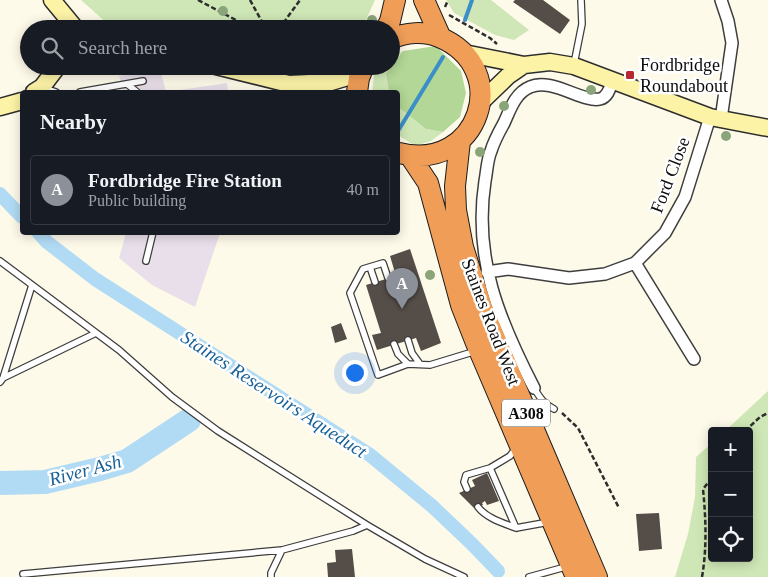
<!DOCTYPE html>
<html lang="en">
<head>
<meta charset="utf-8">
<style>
  body { margin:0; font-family:Georgia,serif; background:#242831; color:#f1f3f6 }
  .controls { position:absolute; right:15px; bottom:15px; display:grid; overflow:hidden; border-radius:5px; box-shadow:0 2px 12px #0003 }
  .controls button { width:45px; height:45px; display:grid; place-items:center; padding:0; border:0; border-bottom:1px solid #363941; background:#171b24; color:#f1f3f6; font:25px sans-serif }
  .you { position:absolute; left:354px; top:372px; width:18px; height:18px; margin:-12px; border:4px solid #fff; border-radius:50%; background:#1a73e8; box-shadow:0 0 0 8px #1a73e833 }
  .badge { display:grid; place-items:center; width:32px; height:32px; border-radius:50%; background:#8c9099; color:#fff; font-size:16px; font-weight:700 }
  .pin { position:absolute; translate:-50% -41px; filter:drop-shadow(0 1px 2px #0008) }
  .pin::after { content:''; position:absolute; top:26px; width:18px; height:15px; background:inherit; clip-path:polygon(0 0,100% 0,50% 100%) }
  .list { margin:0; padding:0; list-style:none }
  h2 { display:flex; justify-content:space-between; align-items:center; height:65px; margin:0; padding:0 20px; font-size:21px }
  h2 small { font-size:16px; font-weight:400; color:#9ea1a6 }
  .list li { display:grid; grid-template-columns:32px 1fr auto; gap:15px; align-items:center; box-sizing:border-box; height:70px; margin:0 10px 10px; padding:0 10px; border:1px solid #363941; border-radius:5px }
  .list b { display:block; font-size:19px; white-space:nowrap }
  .list p { margin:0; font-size:16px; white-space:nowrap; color:#9ea1a6 }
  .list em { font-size:16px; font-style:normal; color:#9ea1a6 }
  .icon { flex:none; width:28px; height:28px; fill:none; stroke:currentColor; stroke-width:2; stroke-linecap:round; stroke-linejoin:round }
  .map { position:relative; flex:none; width:768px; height:577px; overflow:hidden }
  .search { position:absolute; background:#171b24; box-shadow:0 2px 12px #0003; left:20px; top:20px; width:380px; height:55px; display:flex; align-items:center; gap:12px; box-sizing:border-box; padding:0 18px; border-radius:28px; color:#9ea1a6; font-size:19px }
  .panel { position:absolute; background:#171b24; box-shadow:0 2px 12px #0003; left:20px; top:90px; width:380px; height:145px; border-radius:5px }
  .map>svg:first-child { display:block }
  .industrial { fill:#e9dfea }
  .green { fill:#cfe7b6 }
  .forest { fill:#b3d796 }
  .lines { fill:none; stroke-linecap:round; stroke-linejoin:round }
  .stream { stroke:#3b8fc8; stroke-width:4 }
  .canal { stroke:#b1dbf4; stroke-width:14 }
  .river { stroke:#b1dbf4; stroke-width:24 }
  .building { fill:#544d48 }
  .lane-casing { stroke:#3e3e3e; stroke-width:8 }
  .street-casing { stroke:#3e3e3e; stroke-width:14 }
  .secondary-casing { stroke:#2d2d2d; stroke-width:19 }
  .highway-casing { stroke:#1c1c1c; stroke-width:22 }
  .path { stroke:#2d2d2d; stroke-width:2.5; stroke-dasharray:5 2.5; stroke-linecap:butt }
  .lane { stroke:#fff; stroke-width:5.5 }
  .street { stroke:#fff; stroke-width:11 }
  .secondary { stroke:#fcf3a7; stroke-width:16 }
  .highway { stroke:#ef9d57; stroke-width:20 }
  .tree { fill:#8aa57a }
  .poi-dot { fill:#b6292f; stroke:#fff; stroke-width:2 }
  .labels { text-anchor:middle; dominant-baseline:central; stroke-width:5; stroke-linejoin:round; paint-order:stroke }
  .shield { fill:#fff; stroke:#545454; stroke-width:1 }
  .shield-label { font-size:16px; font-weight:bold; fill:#0b0b0b }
  .poi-label { font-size:18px; fill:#0b0b0b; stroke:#fff; text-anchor:start }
  .street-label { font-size:18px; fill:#0b0b0b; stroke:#fff }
  .water-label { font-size:19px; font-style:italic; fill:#1a6198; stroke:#fff }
</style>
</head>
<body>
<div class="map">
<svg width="768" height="577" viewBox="0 0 768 577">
  <rect width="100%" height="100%" fill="#fefaea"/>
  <!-- industrial -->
  <path class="industrial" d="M160 69 166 92 227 83 228 92H124L119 76Z
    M126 233H220L195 307 152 285 119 258Z"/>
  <!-- green -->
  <path class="green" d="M81 0H375L365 22 359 29H122L110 26Z
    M446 0H491L529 30 514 40 495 35 454 13Z
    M403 51 386 74 389 92H372L374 76 383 66H391V59Z
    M398 107 426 129 443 132 431 141 415 146 398 135Z
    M768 391V577H675L688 534 695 497 696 457 712 443V558H749V431H725Z"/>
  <!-- forest -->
  <path class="forest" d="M436 46 461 71 466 93 460 117 443 132 426 129 398 107V92H389L386 74 403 51Z"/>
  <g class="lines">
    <!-- stream -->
    <path class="stream" d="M465 20 472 0
      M398 131 443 57"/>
    <!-- canal -->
    <path class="canal" d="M0 194 22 217
      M38 232 47 242 95 279 370 455 432 506 472 544 498 571"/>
    <!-- river -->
    <path class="river" d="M0 483 45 482 100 469 127 461 189 420"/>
  </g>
  <!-- building -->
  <path class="building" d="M515 0H543L570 20 560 34 513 2Z
    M410 249 441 343 421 351 416 338 377 350 372 335 381 333 366 285 396 276 390 256Z
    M341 323 347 339 335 343 331 327Z
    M487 473 499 501 487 505 485 501 482 503 483 505 474 508 459 493 475 486 472 480Z
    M659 513 662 549 639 551 636 514Z
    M352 549 355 577H328L327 563 336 562 335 550Z"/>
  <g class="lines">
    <defs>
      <path id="lane" d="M574 64 582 24 581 0
        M127 84 137 92
        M44 88 56 92
        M80 92 143 81
        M0 261 119 350 172 397 218 431 367 525 425 559 464 577
        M146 261 153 232
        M370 267 375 282
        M388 278 383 263 363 269 350 293 378 375 408 364 430 365 476 351
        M408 340 412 353 420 364
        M394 344 398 354 408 364
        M3 378 32 285
        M0 382 3 378 96 333
        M534 388C540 398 544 404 554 409
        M516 448 510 456 490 468 516 528 549 522
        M467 489 464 482 466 475 490 468
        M478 507C486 518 503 523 516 528
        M23 574 282 550
        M271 577V573L282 550 353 531 367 525
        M529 577 569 566"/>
      <path id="street" d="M721 119 732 43 728 21 721 0
        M635 263 694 359
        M487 272 508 269 569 278 605 274 635 263 665 233 685 197 710 117
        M534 388C499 320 473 258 485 181 487 171 487 160 491 151 494 141 499 132 504 123 510 110 515 93 530 87 551 77 583 103 600 99 608 97 610 88 612 82"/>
      <path id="secondary" d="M52 0 76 29
        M464 53 524 65 550 62 574 66 710 117 768 128
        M216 66 289 84 331 82 361 73
        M34 92 42 87 58 66
        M480 103 508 76 524 65
        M0 107 22 101"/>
      <path id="highway" d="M424 0 441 38
        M386 29 390 21 395 0
        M391 39C406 32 424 31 439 37 514 68 479 173 399 153
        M357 92 359 78 364 66
        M460 141 455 186 456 210 463 247 482 308 597 577
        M410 156 428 183 461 305 476 343 576 577"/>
    </defs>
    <!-- lane casing -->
    <use href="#lane" class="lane-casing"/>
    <!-- street casing -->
    <use href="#street" class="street-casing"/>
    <!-- secondary casing -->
    <use href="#secondary" class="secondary-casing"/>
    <!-- highway casing -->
    <use href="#highway" class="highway-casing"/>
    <!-- path -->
    <path class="path" d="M198 0 253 29
      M250 0 266 29
      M445 7 448 0
      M449 15 490 38 497 44
      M279 29 300 0
      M169 66 204 73
      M286 66 294 68
      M72 72 78 66
      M562 413 578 428 619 508
      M745 431 760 417 768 413
      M702 577C707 548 706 519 703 489L712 478"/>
    <!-- lane -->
    <use href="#lane" class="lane"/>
    <!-- street -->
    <use href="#street" class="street"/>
    <!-- secondary -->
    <use href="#secondary" class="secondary"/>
    <!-- highway -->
    <use href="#highway" class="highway"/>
  </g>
  <!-- trees -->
  <g class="tree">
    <circle cx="223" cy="11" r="5"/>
    <circle cx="372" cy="20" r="5"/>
    <circle cx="591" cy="90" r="5"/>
    <circle cx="504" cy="106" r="5"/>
    <circle cx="726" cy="136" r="5"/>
    <circle cx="685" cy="143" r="5"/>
    <circle cx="480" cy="152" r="5"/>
    <circle cx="430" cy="275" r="5"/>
  </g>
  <!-- markers -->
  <rect class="poi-dot" x="625" y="70" width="10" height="10" rx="2.5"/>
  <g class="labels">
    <!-- shield labels -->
    <rect class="shield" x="502" y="399.5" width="48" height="27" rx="4"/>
    <g class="shield-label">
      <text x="526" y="413">A308</text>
    </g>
    <!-- poi labels -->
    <g class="poi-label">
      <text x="640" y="65">Fordbridge<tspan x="640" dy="21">Roundabout</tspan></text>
    </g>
    <!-- street labels -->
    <g class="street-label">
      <text transform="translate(670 175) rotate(-69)">Ford Close</text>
      <text transform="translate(491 322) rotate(69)">Staines Road West</text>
    </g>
    <!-- water labels -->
    <g class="water-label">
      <text transform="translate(274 394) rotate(33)">Staines Reservoirs Aqueduct</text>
      <text transform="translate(85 470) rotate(-15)">River Ash</text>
    </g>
  </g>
</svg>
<div class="controls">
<button>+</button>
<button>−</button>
<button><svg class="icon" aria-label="locate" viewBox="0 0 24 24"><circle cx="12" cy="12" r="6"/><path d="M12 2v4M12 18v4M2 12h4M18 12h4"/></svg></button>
</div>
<div class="you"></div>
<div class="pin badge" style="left:402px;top:309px">A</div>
<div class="search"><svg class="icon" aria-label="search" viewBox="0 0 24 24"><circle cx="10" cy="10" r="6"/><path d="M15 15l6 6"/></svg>Search here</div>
<section class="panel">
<h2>Nearby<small></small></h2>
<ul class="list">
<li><span class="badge">A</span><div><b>Fordbridge Fire Station</b><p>Public building</p></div><em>40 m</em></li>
</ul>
</section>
</div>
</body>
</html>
